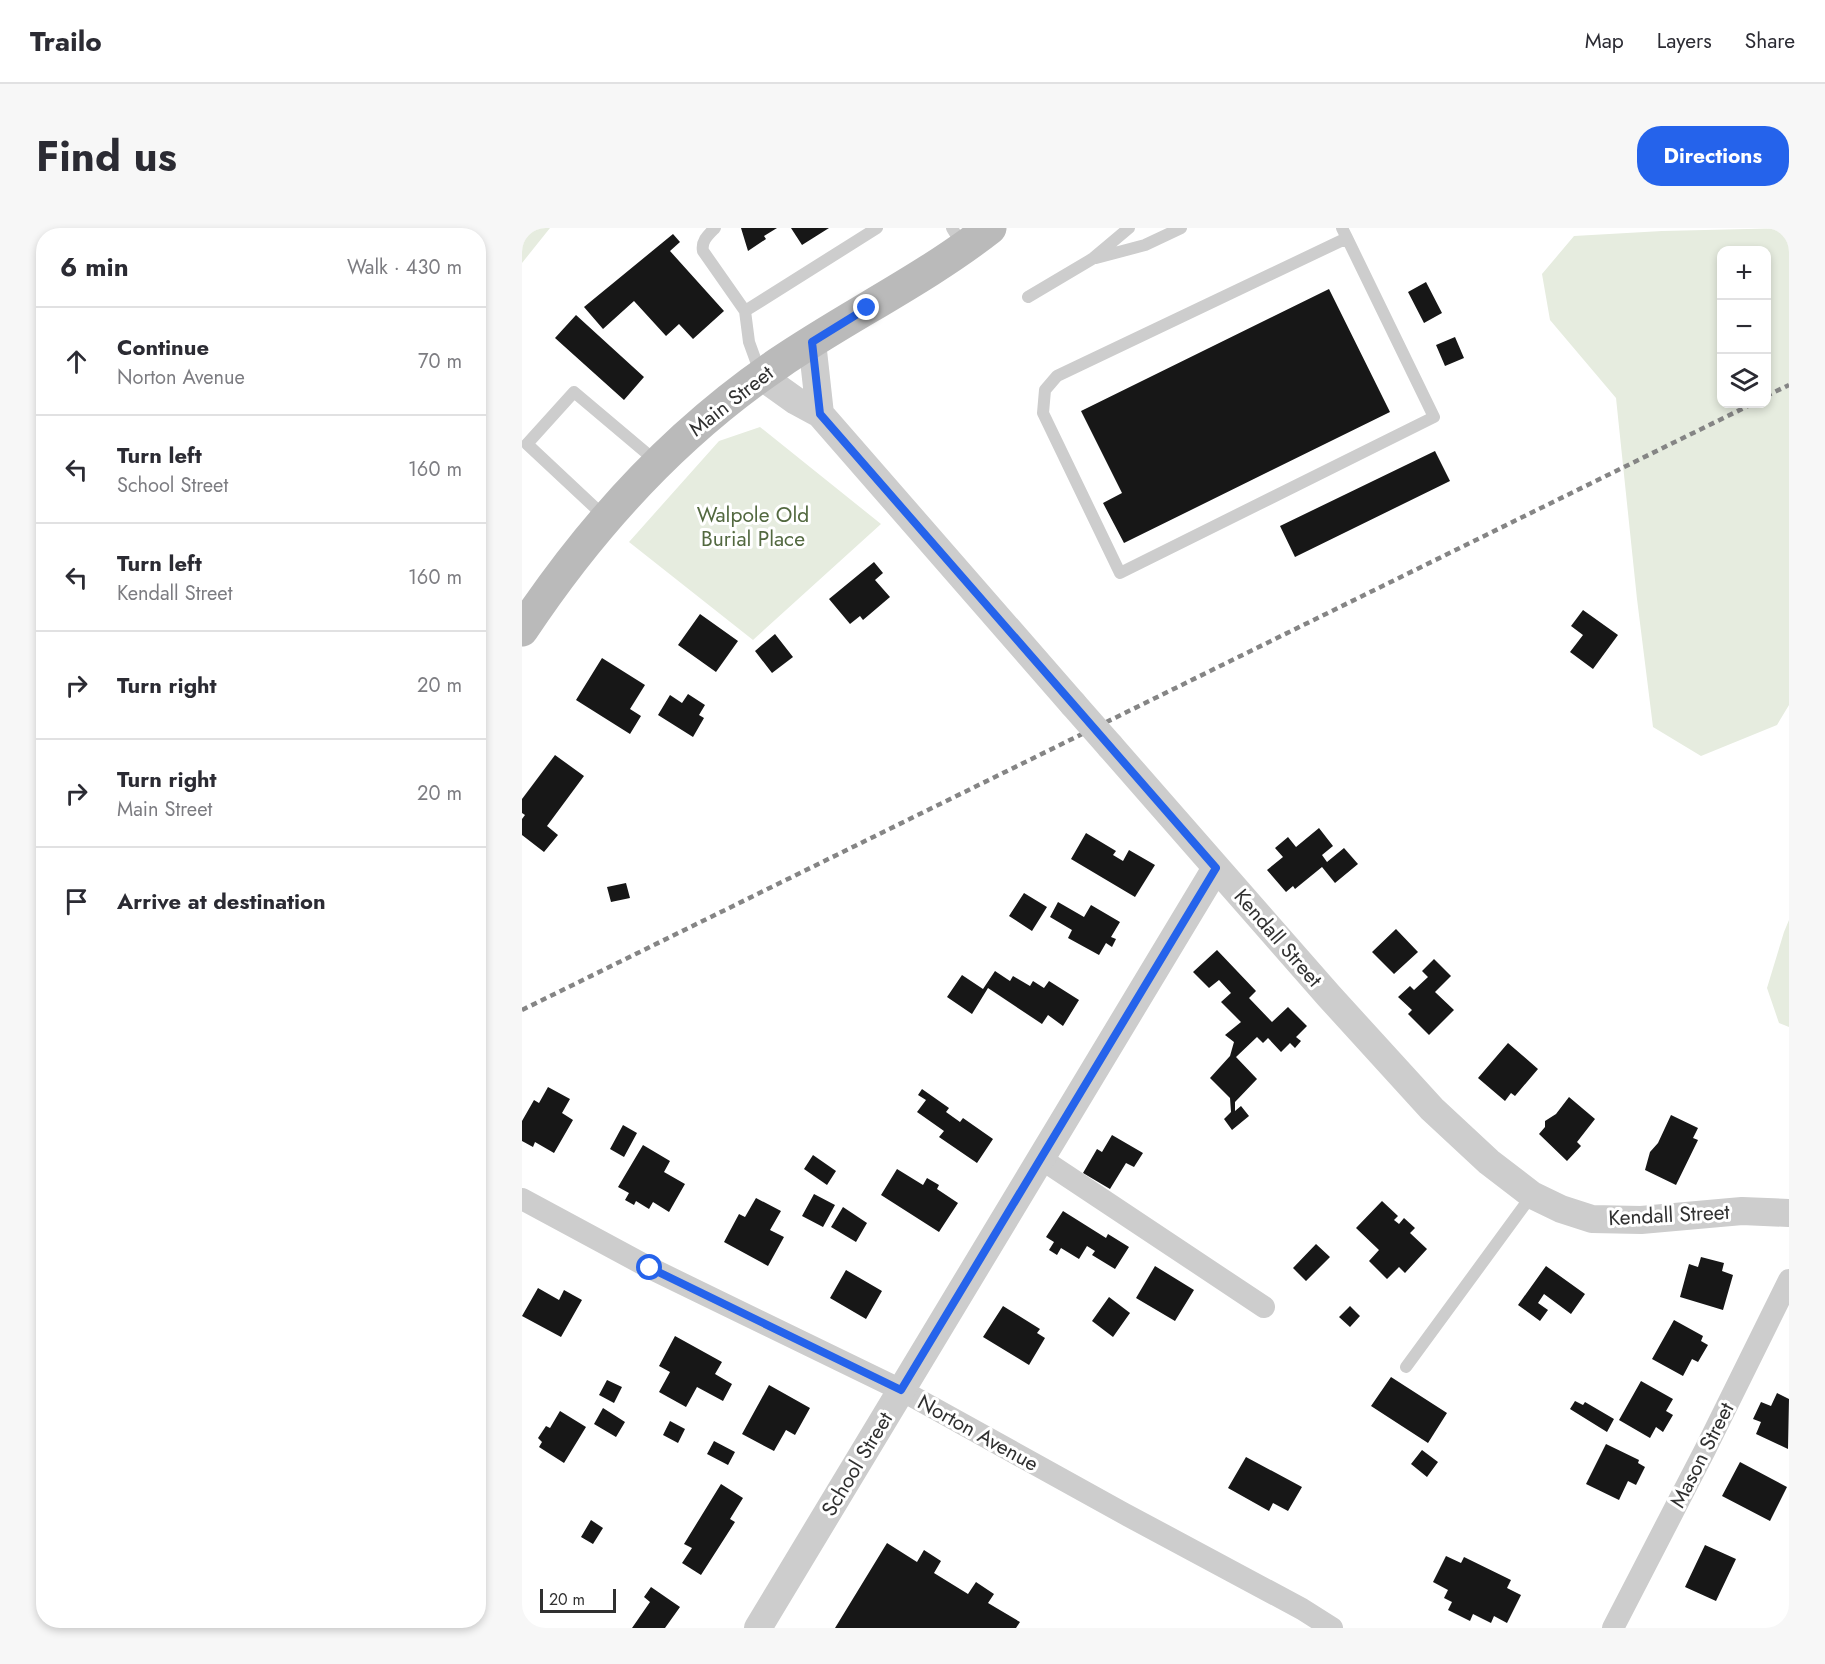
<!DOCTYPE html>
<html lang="en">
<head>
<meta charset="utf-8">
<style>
  body { margin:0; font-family:Jost,sans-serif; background:#f7f7f7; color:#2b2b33 }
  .controls { position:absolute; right:18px; top:18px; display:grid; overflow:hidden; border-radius:12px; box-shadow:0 3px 9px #0003 }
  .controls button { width:54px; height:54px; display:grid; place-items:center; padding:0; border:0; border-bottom:2px solid #e1e1e2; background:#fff; color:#2b2b33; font:30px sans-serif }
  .scale { position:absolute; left:18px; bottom:15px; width:76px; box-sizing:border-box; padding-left:6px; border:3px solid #303030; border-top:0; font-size:16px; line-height:21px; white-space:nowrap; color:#303030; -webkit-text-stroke:4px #fff; paint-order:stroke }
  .stop { position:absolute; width:18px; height:18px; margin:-14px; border:4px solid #2563eb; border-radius:50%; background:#fff }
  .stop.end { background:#2563eb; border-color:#fff; box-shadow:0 2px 6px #0008 }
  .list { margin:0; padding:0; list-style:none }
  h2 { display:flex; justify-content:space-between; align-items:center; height:78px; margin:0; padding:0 24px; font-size:26px }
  h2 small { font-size:20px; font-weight:400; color:#7c7c81 }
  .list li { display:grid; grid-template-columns:39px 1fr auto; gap:18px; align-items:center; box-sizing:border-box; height:108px; padding:0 24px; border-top:2px solid #e1e1e2 }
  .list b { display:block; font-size:22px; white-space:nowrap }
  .list p { margin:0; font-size:20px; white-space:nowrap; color:#7c7c81 }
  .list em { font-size:20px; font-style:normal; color:#7c7c81 }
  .icon { flex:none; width:33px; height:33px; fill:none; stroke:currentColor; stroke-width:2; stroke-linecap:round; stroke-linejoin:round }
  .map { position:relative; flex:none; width:1267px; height:1400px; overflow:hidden; border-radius:24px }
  header { display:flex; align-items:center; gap:36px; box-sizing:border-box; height:84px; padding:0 30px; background:#fff; border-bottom:2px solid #e1e1e2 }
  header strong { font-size:28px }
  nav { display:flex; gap:33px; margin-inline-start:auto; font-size:21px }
  .intro { display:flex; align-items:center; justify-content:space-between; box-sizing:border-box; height:144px; padding:0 36px }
  h1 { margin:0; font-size:42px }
  .button { padding:15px 27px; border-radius:24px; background:#2563eb; color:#fff; font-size:21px; font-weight:700 }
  main { display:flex; gap:36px; padding:0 36px }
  aside { flex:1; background:#fff; border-radius:24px; box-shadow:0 3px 9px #0003 }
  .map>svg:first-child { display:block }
  .green { fill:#e6ecdf; fill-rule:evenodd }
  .building { fill:#171717 }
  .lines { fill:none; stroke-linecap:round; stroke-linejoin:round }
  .service { stroke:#cdcdcd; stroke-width:12 }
  .minor { stroke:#cdcdcd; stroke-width:22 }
  .tertiary { stroke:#cdcdcd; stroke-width:28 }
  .secondary { stroke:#bababa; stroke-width:33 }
  .rail { stroke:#858585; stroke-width:4.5; stroke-dasharray:6 4.5; stroke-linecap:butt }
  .tertiary-bridge { stroke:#cdcdcd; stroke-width:28 }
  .route { stroke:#2563eb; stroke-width:8 }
  .labels { text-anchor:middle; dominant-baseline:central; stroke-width:6; stroke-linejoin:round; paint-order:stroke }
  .street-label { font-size:21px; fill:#303030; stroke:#fff }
  .park-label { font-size:21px; fill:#536940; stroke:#fff }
</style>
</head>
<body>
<header>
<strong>Trailo</strong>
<nav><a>Map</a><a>Layers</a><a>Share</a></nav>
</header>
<div class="intro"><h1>Find us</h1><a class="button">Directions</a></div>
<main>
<aside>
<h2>6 min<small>Walk · 430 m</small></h2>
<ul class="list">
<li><svg class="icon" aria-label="ahead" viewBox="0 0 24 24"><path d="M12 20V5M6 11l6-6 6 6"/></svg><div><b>Continue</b><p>Norton Avenue</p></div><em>70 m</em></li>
<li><svg class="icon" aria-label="left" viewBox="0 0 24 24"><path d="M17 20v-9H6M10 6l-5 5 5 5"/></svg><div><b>Turn left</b><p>School Street</p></div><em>160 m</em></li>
<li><svg class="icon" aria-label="left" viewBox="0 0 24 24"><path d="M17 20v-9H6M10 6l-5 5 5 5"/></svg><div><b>Turn left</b><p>Kendall Street</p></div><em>160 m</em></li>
<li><svg class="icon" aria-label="right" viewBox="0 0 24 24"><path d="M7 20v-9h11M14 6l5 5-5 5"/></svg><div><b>Turn right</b></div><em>20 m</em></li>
<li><svg class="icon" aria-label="right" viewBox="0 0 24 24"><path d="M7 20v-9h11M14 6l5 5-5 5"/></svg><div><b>Turn right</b><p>Main Street</p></div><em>20 m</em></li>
<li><svg class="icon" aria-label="arrive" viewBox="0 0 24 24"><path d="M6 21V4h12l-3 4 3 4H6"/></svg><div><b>Arrive at destination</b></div></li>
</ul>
</aside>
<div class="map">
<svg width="1267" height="1400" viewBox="0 0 1267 1400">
  <rect width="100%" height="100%" fill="#fff"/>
  <!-- green -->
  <path class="green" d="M0 0H28L0 35Z
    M1267 0V477L1255 497 1179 528 1131 499 1115 371 1094 170 1028 92 1020 46 1052 8 1140 3ZM1200 22H1244V176H1200Z
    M238 199 359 296 231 412 107 314 197 213Z
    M1267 692V799L1257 795 1245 760 1262 704Z"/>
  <!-- building -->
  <path class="building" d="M219 0H255L242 8 244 11 226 23Z
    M269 0H307L280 17Z
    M151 6 158 14 148 23 202 83 171 111 157 96 144 108 112 73 81 101 62 79Z
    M904 54 920 85 902 95 886 64Z
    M807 61 868 184 602 315 581 275 600 265 559 183Z
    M54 87 122 149 102 172 33 110Z
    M933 109 942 130 923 138 914 117Z
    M913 223 928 253 773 329 758 298Z
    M352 334 361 345 353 352 368 369 341 392 338 388 328 396 307 371Z
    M1061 382 1096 407 1071 441 1048 424 1061 407 1049 398Z
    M178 386 216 413 194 444 156 417Z
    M253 406 271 429 250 445 233 423Z
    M80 430 123 457 108 481 119 488 108 506 54 472Z
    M166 466 183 477 177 487 182 490 171 509 136 487 148 467 160 475Z
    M33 527 62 548 25 598 36 607 22 624 0 607V591L3 587 0 585V571Z
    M797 600 811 618 800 627 805 634 822 620 836 636 813 655 800 639 773 661 771 658 764 664 745 642 761 629 753 620 766 609 774 619Z
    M564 605 594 623 591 627 601 633 607 622 633 637 613 669 549 631Z
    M104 655 108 670 89 674 85 659Z
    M502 665 525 679 510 703 487 688Z
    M536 674 562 689 569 677 598 694 589 709 594 711 590 719 584 715 577 727 546 710 550 702 528 689Z
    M874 701 896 724 872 746 850 724Z
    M695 722 734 763 727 770 750 794 766 779 785 798 774 809 779 813 773 820 768 815 759 824 746 810 741 815 735 809 714 829 735 851 713 874V883L719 878 727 888 710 902 702 891 709 884 708 870 688 850 708 828 712 814 703 807 719 794 699 774 709 765 697 752 687 760 671 744Z
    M912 731 929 748 913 764 932 782 907 807 886 786 890 782 876 769 888 758 892 762 906 749 900 743Z
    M473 743 488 753 491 748 508 758 511 753 522 760 527 753 557 772 541 798 526 787 520 796 466 760 450 786 425 769 440 747 461 761Z
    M986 815 1016 841 993 868 989 865 983 873 956 850Z
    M26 859 48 871 40 885 51 892 32 925 13 914 11 919 0 913V893L12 872 17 875Z
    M400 861 427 880 424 884 438 894 441 890 471 911 455 935 417 909 422 903 395 884 404 872 396 867Z
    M1047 869 1073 891 1055 914 1059 918 1045 933 1017 906 1023 899V893L1034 886Z
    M1149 887 1176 900 1171 910 1176 912 1154 957 1123 942 1128 924 1136 915Z
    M101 897 115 905 102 929 88 921Z
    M590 907 621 925 612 939 604 935 588 961 561 945 575 921 580 924Z
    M121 917 148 933 142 944 163 956 147 984 131 974 127 981 114 973 112 977 103 972 107 965 96 959Z
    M291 927 314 943 305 957 282 941Z
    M375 941 401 957 405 950 417 957 415 961 436 975 417 1004 359 967Z
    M292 966 313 977 301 999 280 988Z
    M234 970 259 983 248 1002 262 1009 246 1038 202 1014 217 986 223 989Z
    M860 973 876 988 872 992 877 996 882 990 893 1000 888 1005 905 1021 883 1045 877 1039 865 1051 847 1033 857 1022 834 1000Z
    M321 979 345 995 334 1014 309 999Z
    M541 983 584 1010 586 1006 607 1019 593 1041 570 1027 573 1023 565 1018 557 1031 539 1020 535 1027 527 1022 532 1014 524 1009Z
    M794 1016 808 1029 784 1053 771 1040Z
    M1179 1029 1202 1035 1200 1043 1211 1047 1201 1082 1158 1069 1167 1036 1176 1039Z
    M633 1038 672 1062 653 1093 614 1070Z
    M1024 1038 1063 1066 1049 1086 1022 1066 1016 1075 1026 1082 1018 1093 996 1077Z
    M324 1042 360 1063 344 1091 308 1070Z
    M16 1060 37 1072 42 1062 60 1072 39 1109 0 1088Z
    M587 1069 608 1085 591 1109 570 1093Z
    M481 1078 518 1101 515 1105 523 1110 507 1137 461 1109Z
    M828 1078 838 1088 828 1099 817 1089Z
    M1152 1092 1181 1108 1179 1113 1186 1117 1176 1134 1170 1131 1161 1148 1130 1131Z
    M153 1108 200 1134 193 1146 210 1156 201 1173 175 1159 164 1179 137 1164 148 1144 137 1138Z
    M869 1149 925 1185 906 1215 849 1178Z
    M85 1152 100 1159 92 1175 77 1167Z
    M1119 1153 1151 1171 1144 1183 1151 1187 1141 1204 1134 1199 1128 1210 1097 1192Z
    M247 1157 288 1180 273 1207 264 1202 252 1223 220 1206Z
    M1255 1165 1267 1171 1266 1221 1234 1206 1239 1194 1231 1191 1239 1174 1249 1178Z
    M1053 1173 1061 1177 1063 1174 1092 1191 1085 1204 1048 1181Z
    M81 1180 103 1194 94 1209 72 1196Z
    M38 1183 64 1199 42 1235 17 1219 20 1214 16 1210 24 1198 28 1200Z
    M148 1193 163 1201 156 1215 141 1207Z
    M192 1213 213 1224 206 1237 185 1226Z
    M1084 1216 1117 1232 1116 1235 1123 1239 1114 1257 1106 1253 1097 1272 1064 1256Z
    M900 1222 916 1234 905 1249 889 1236Z
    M724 1229 780 1259 766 1283 751 1275 747 1283 706 1260Z
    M1218 1234 1265 1259 1248 1293 1200 1268Z
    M199 1256 221 1270 208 1291 213 1294 179 1347 160 1335 170 1320 162 1316Z
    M69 1292 81 1300 71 1316 59 1309Z
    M365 1315 395 1334 402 1322 419 1333 412 1345 446 1366 454 1354 472 1366 466 1375 498 1394 494 1400H313Z
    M1183 1317 1214 1331 1194 1373 1163 1359Z
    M924 1328 939 1335 942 1329 989 1352 985 1360 999 1367 985 1395 972 1388 969 1395 951 1386 948 1393 926 1382 930 1374 922 1370 926 1362 911 1354Z
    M129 1359 158 1379 143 1400H110L128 1374 122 1369Z"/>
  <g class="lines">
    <!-- service -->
    <path class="service" d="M193 0C186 7 179 13 181 23L223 83 227 114 239 147
      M430 0 441 18
      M820 0 825 10 912 189 598 345 521 185 523 162 535 148 825 10
      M574 30 623 17 659 0
      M506 69 570 31 607 0
      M223 83 355 0
      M83 289 5 216 52 164 135 234
      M884 1139 1010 967"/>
    <!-- minor -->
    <path class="minor" d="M518 930 742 1079
      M0 971 128 1040 379 1162 601 1285 780 1381 810 1400
      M1091 1400 1183 1222 1267 1052"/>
    <!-- tertiary -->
    <path class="tertiary" d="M239 148 274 173 298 186 290 114
      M298 186 551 476
      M588 518 807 768 910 881 967 934 1010 967 1039 981 1070 991 1119 992 1220 983 1267 985
      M236 1400 694 640"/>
    <!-- secondary -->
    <path class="secondary" d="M0 402C69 298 154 205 257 135 326 88 403 51 468 0"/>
    <!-- rail -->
    <path class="rail" d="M1244 168 1267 157
      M0 782 1230 176"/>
    <!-- tertiary-bridge -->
    <path class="tertiary-bridge" d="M551 476 588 518"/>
  </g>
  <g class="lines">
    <!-- route -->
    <path class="route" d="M128 1040 379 1162 694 640 298 186 290 114 345 80"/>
  </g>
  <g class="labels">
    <!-- street labels -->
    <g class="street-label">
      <text transform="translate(209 173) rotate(-38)">Main Street</text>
      <text transform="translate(756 710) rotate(49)">Kendall Street</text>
      <text transform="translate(1147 987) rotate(-3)">Kendall Street</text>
      <text transform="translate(456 1205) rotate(29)">Norton Avenue</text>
      <text transform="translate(1180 1227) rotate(-63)">Mason Street</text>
      <text transform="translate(335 1236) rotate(-59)">School Street</text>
    </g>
    <!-- park labels -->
    <g class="park-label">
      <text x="231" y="287">Walpole Old<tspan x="231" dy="24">Burial Place</tspan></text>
    </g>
  </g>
</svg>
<div class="controls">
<button>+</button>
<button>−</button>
<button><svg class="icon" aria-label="layers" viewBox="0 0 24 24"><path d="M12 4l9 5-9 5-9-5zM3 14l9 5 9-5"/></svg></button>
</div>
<div class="scale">20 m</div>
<div class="stop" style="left:128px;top:1040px"></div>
<div class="stop end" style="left:345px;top:80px"></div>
</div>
</main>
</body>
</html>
